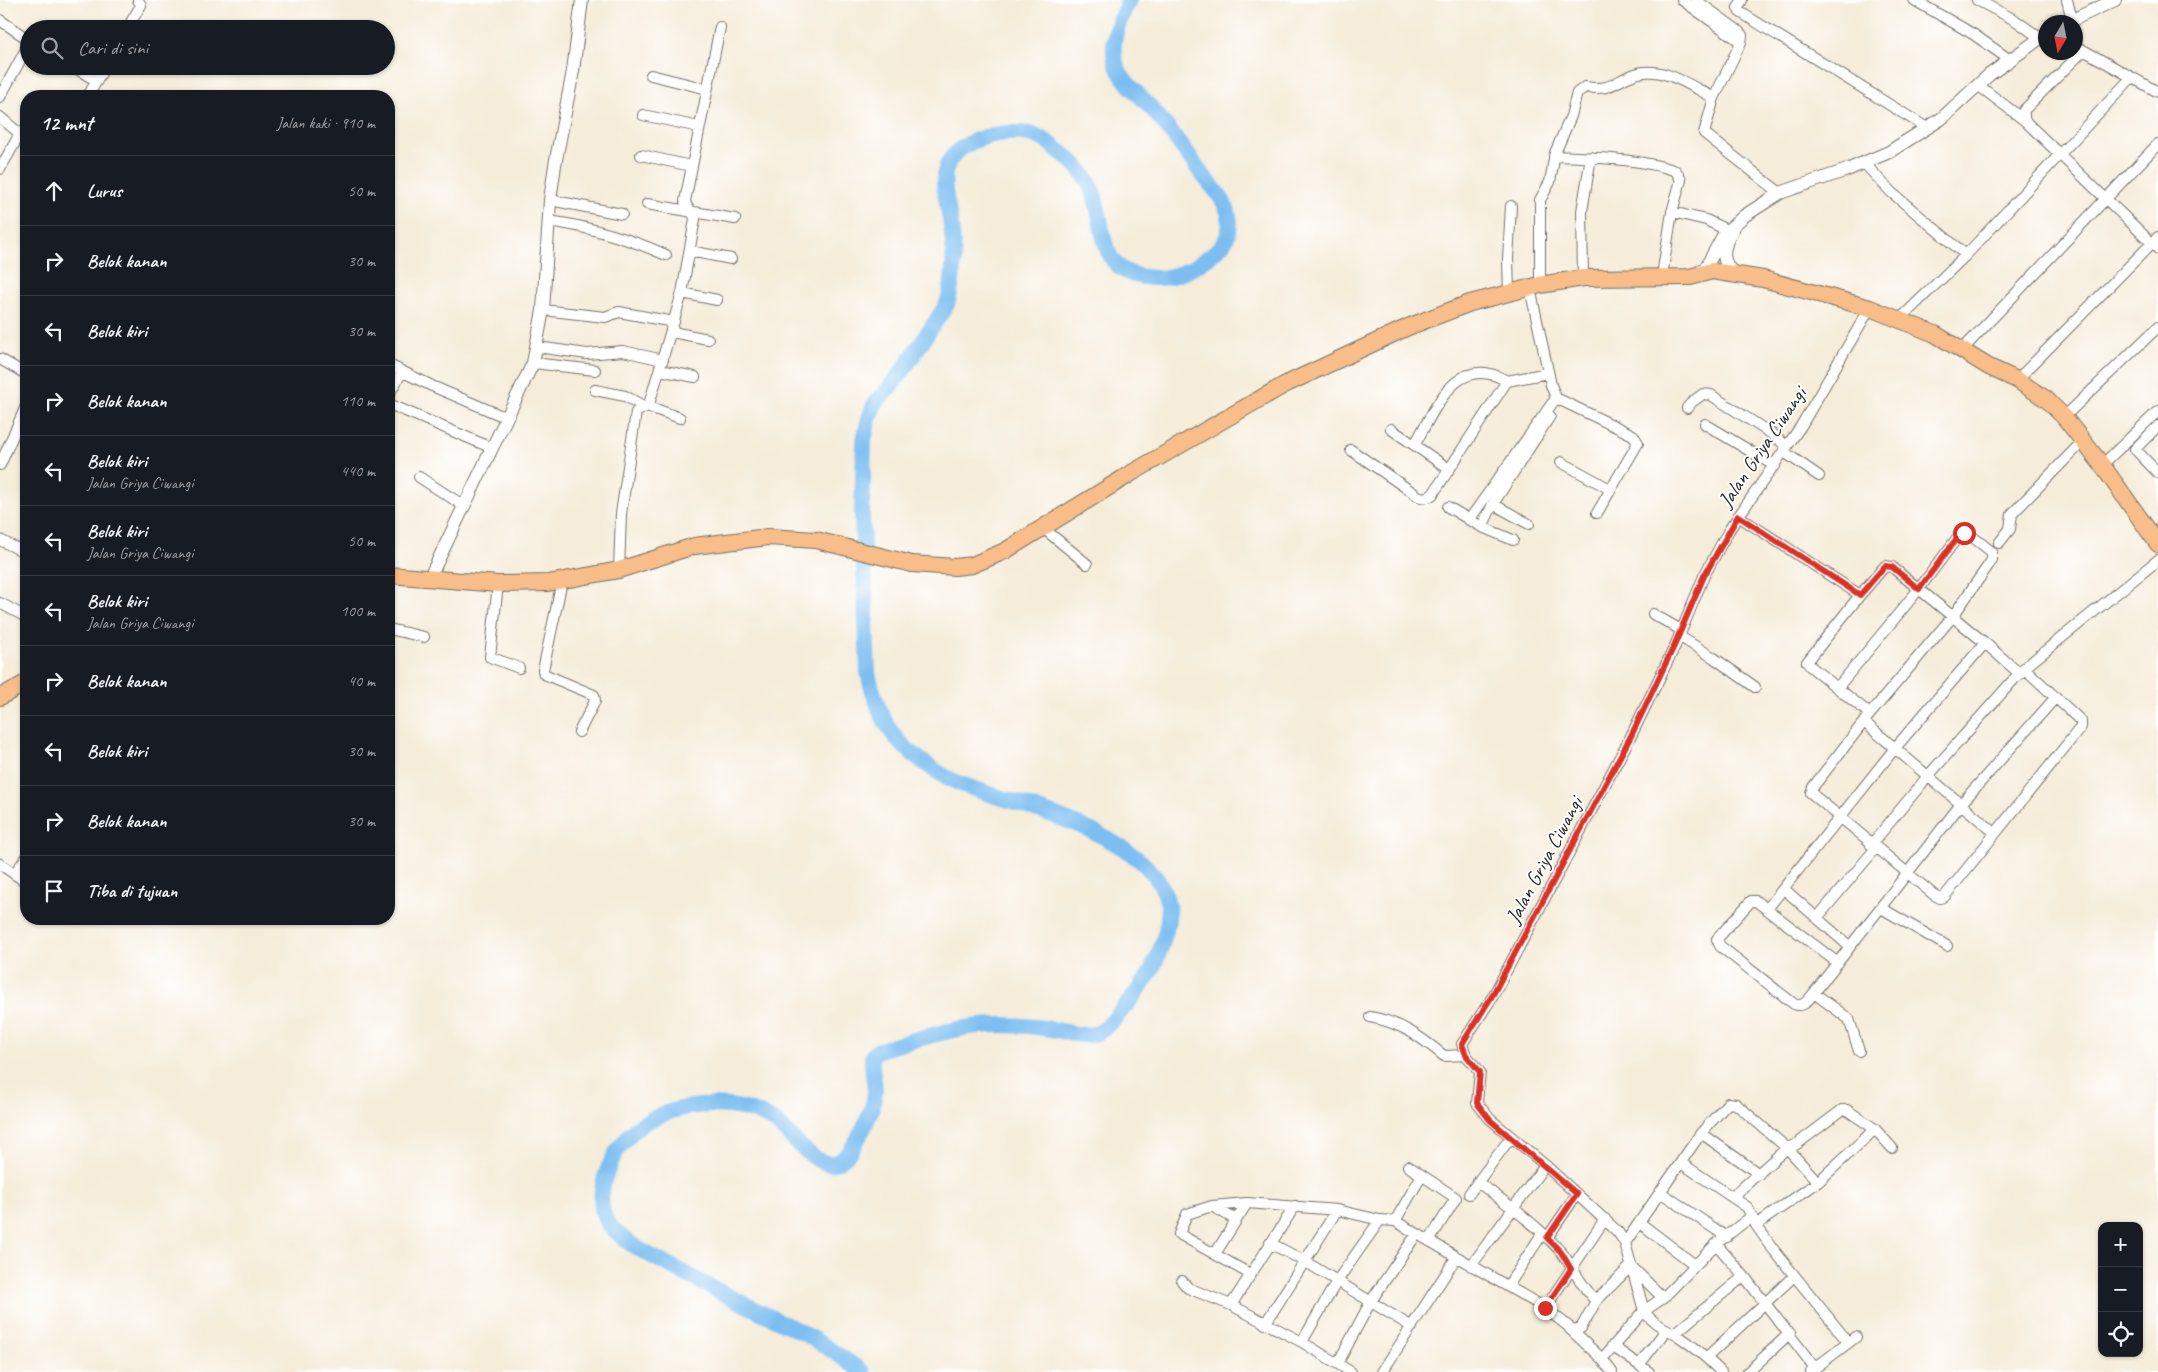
<!DOCTYPE html>
<html lang="id">
<head>
<meta charset="utf-8">
<style>
  body { margin:0; font-family:Caveat,sans-serif; background:#20242c; color:#f1f3f6 }
  .controls { position:absolute; right:15px; bottom:15px; display:grid; overflow:hidden; border-radius:10px; box-shadow:0 1px 4px #0004 }
  .controls button { width:45px; height:45px; display:grid; place-items:center; padding:0; border:0; border-bottom:1px solid #363941; background:#171b24; color:#f1f3f6; font:25px sans-serif }
  .compass { position:absolute; left:2038px; top:15px; width:45px; height:45px; border-radius:50%; background:#171b24; box-shadow:0 1px 4px #0004; rotate:190deg }
  .stop { position:absolute; width:15px; height:15px; margin:-11px; border:4px solid #d93025; border-radius:50%; background:#fff }
  .stop.end { background:#d93025; border-color:#fff; box-shadow:0 1px 5px #0008 }
  .list { margin:0; padding:0; list-style:none }
  h2 { display:flex; justify-content:space-between; align-items:center; height:65px; margin:0; padding:0 20px; font-size:21px }
  h2 small { font-size:16px; font-weight:400; color:#9ea1a6 }
  .list li { display:grid; grid-template-columns:32px 1fr auto; gap:15px; align-items:center; box-sizing:border-box; height:70px; padding:0 20px; border-top:1px solid #363941 }
  .list b { display:block; font-size:19px; white-space:nowrap }
  .list p { margin:0; font-size:16px; white-space:nowrap; color:#9ea1a6 }
  .list em { font-size:16px; font-style:normal; color:#9ea1a6 }
  .icon { flex:none; width:28px; height:28px; fill:none; stroke:currentColor; stroke-width:2; stroke-linecap:round; stroke-linejoin:round }
  .map { position:relative; flex:none; width:2158px; height:1372px; overflow:hidden }
  .search { position:absolute; background:#171b24; box-shadow:0 1px 4px #0004; left:20px; top:20px; width:375px; height:55px; display:flex; align-items:center; gap:12px; box-sizing:border-box; padding:0 18px; border-radius:28px; color:#9ea1a6; font-size:19px }
  .panel { position:absolute; background:#171b24; box-shadow:0 1px 4px #0004; left:20px; top:90px; width:375px; height:835px; border-radius:20px }
  .map>svg:first-child { display:block }
  .lines { fill:none; stroke-linecap:round; stroke-linejoin:round }
  .river { stroke:#7bbef1; stroke-width:16 }
  .minor-casing { stroke:#726f68; stroke-width:12 }
  .tertiary-casing { stroke:#726f68; stroke-width:14 }
  .primary-casing { stroke:#726f68; stroke-width:18 }
  .minor { stroke:#fff; stroke-width:10 }
  .tertiary { stroke:#fff; stroke-width:12 }
  .primary { stroke:#f8bd88; stroke-width:16 }
  .route { stroke:#d93025; stroke-width:6 }
  .labels { text-anchor:middle; dominant-baseline:central; stroke-width:4; stroke-linejoin:round; paint-order:stroke }
  .street-label { font-size:21px; fill:#2b2b2b; stroke:#fff }
</style>
</head>
<body>
<div class="map">
<svg width="2158" height="1372" viewBox="0 0 2158 1372">
  <rect width="100%" height="100%" fill="#fff"/>
  <filter id="ink" filterUnits="userSpaceOnUse"><feTurbulence type="fractalNoise" baseFrequency=".02" numOctaves="2"/><feDisplacementMap in="SourceGraphic" scale="10" xChannelSelector="R" yChannelSelector="G"/><feConvolveMatrix kernelMatrix="1 2 1 2 8 2 1 2 1" color-interpolation-filters="sRGB"/></filter>
  <filter id="wash" filterUnits="userSpaceOnUse"><feTurbulence type="fractalNoise" baseFrequency=".0096" numOctaves="4" result="noise"/><feDisplacementMap in="SourceGraphic" scale="20" xChannelSelector="R" yChannelSelector="G"/><feGaussianBlur stdDeviation="1.12" result="paint"/><feColorMatrix in="noise" values="0 0 0 0 0 0 0 0 0 0 0 0 0 0 0 0 0 1.4 0 .05"/><feComposite in="paint" operator="in"/></filter>
  <g filter="url(#wash)">
    <rect width="100%" height="100%" fill="#f5ecd9"/>
    <g class="lines">
      <!-- river -->
      <path class="river" d="M863 1372C844 1359 824 1344 803 1333 759 1311 714 1290 671 1266 649 1255 624 1243 609 1224 587 1196 617 1138 644 1123 681 1102 734 1098 772 1120 788 1130 818 1174 839 1161 855 1152 874 1110 875 1092 875 1081 871 1069 872 1058 872 1054 876 1052 879 1050 915 1040 959 1025 997 1025 1016 1025 1036 1026 1055 1030 1069 1032 1083 1038 1097 1033 1110 1028 1146 982 1152 969 1160 953 1171 922 1168 905 1157 835 1017 806 961 784 942 777 921 761 906 748 884 730 874 699 868 673L862 516 864 440 868 422 874 405 900 375 947 304C955 279 955 246 950 220 948 204 942 188 945 172 952 141 996 131 1022 133 1037 134 1047 141 1058 150 1073 161 1085 172 1092 189 1108 229 1094 276 1155 278 1176 278 1194 269 1210 256 1217 250 1226 243 1228 234 1231 226 1230 214 1226 207 1221 195 1210 184 1202 174 1186 152 1170 130 1153 110 1141 96 1124 83 1117 66 1108 43 1119 21 1129 0"/>
    </g>
  </g>
  <g filter="url(#ink)">
    <g class="lines">
      <defs>
        <path id="minor" d="M1682 0 1741 42
          M1696 0 1736 29 1742 35 1741 42 1714 98 1704 133 1780 193
          M1742 0 1738 8 1740 12 1927 128
          M1914 0 1973 34 2010 60
          M1977 0 2015 20 2040 38
          M2067 0 2072 20
          M0 20 29 40
          M127 29 141 5 138 0
          M2076 46 2158 92
          M72 66 97 81
          M651 75 707 89
          M1978 85 2024 120 2158 249
          M88 96 105 66
          M0 97 29 44
          M643 115 699 127
          M0 117 26 139
          M2024 120V110L2083 51
          M641 155 691 166
          M1554 156C1589 157 1645 159 1676 171L1681 180 1672 212 1662 276
          M1864 163 1891 192 1966 255
          M0 169 21 132
          M550 200 622 214
          M647 204 735 219
          M1672 212 1706 220 1731 232
          M549 221C590 227 628 238 666 255
          M690 251 731 259
          M1583 278 1582 211 1591 157
          M1540 285V200L1550 182 1555 153 1571 116 1577 93 1585 87C1613 91 1612 82 1635 74 1662 65 1691 86 1714 98
          M1530 288 1551 385 1556 398 1633 435 1638 443 1597 513
          M682 293 717 300
          M1509 293 1508 259 1511 206
          M543 310 605 317 619 312 674 322
          M1900 319 1966 255 2131 78
          M672 332 708 339
          M537 347 587 354 623 351 663 360
          M1962 350 2158 144
          M0 359 26 374
          M533 363 595 370
          M389 365 432 386 507 418
          M660 370 695 377
          M2017 380 2158 237
          M595 390 625 396 645 407
          M389 394 402 372
          M389 404 492 448
          M647 406 680 418
          M1687 408 1692 402 1703 394 1711 395 1775 436 1787 447
          M2064 417 2158 327
          M1705 424 1775 466
          M2158 426 2135 449 2158 473
          M1391 429 1449 469
          M1415 444C1435 410 1456 351 1507 381
          M1351 450 1418 496C1424 499 1428 498 1433 494L1507 381 1548 373
          M1784 452 1819 476
          M1561 462 1610 489
          M0 465 26 406
          M2102 465 2158 411
          M419 477 464 506
          M1493 504 1529 524
          M1448 507 1482 527 1513 540
          M1738 516 1860 595
          M1469 520 1556 398
          M1482 527 1493 504 1550 416
          M1043 528 1087 564
          M0 540 26 553
          M1999 543 2010 529 2012 514 2083 441
          M619 570 621 514 636 412 647 406 650 401 682 293 695 219C694 212 686 209 685 201L720 27
          M562 581 543 670 544 674 594 695 595 701 579 732
          M498 584 490 657 519 668
          M0 603 26 617
          M1653 614 1681 630
          M389 629 424 637
          M1679 636 1714 658 1755 687
          M1838 687 1919 589 1960 534H1969L1992 552V560L1953 616 1870 714 1813 787 1811 793 1934 895 1940 898 1945 896 2081 727V721L2024 668
          M1870 714 1810 666 1807 662 1860 595 1885 566 1892 567 1985 643 2020 674
          M1864 722 1995 833
          M1871 845 1928 776 2024 668 2158 560
          M0 864 26 882
          M14 874 26 858
          M1784 889 1850 947
          M1881 908 1947 946
          M1767 909 1895 748 1985 643
          M1817 918 1876 848
          M1838 963 1756 901H1751L1717 939 1720 946 1794 1004C1804 1008 1808 1000 1814 993L1961 804 2056 697
          M1814 993 1849 1019 1859 1051
          M1370 1017C1400 1022 1421 1037 1444 1056L1466 1055
          M1701 1133 1759 1174
          M1681 1163 1747 1207 1756 1225 1773 1249 1848 1342
          M1408 1166 1456 1198 1429 1241
          M1479 1183C1507 1204 1539 1226 1562 1253 1574 1269 1581 1286 1596 1301
          M1660 1192 1727 1237
          M1469 1194 1511 1137
          M1732 1197 1787 1148 1797 1144 1842 1110H1847L1875 1129 1892 1148
          M1212 1206 1236 1220
          M1395 1221 1422 1175
          M1640 1223 1695 1265
          M1756 1225 1818 1182 1875 1129
          M1547 1238 1577 1194
          M1270 1243 1306 1262 1412 1327
          M1625 1243 1701 1133 1728 1103 1736 1104 1787 1148 1818 1182
          M1716 1244 1744 1276 1815 1368
          M1215 1254 1247 1203
          M1471 1266 1545 1165
          M1250 1274 1179 1234 1187 1214 1212 1206 1247 1203 1337 1210 1380 1220 1395 1221 1545 1308 1573 1330 1581 1328 1596 1301 1631 1266 1663 1298
          M1182 1281 1188 1288 1231 1305 1302 1342 1351 1372
          M1508 1286 1542 1234
          M1231 1305 1295 1206
          M1545 1308 1605 1219
          M1265 1324 1337 1210
          M1570 1329 1602 1359 1612 1372
          M1674 1334 1744 1276
          M1302 1342 1337 1281 1380 1220
          M1612 1346 1649 1372
          M1707 1357 1793 1277
          M1602 1359 1644 1311 1663 1298 1716 1244 1752 1216
          M1338 1363 1371 1301 1416 1235
          M1639 1365 1666 1330
          M1811 1371 1856 1337
          M1382 1372 1456 1258
          M1721 1372C1707 1358 1692 1344 1675 1334 1663 1327 1652 1323 1644 1311L1625 1243 1618 1232 1545 1165 1490 1119 1477 1103 1480 1072 1466 1055 1462 1044 1493 996 1632 734 1675 646 1704 576 1729 530 1801 426 1870 308
          M1748 1372 1790 1333"/>
        <path id="tertiary" d="M2068 22 2115 0
          M1732 231C1722 248 1719 264 1738 276
          M1697 274 1706 267 1724 234 1744 216 1780 193 1847 170 1889 152 1941 119 1989 75 2046 34
          M429 579 533 363 543 310 550 200 555 165 573 71 582 0"/>
        <path id="primary" d="M389 575 498 584 548 583 619 570 694 546 768 537 816 540 912 564 955 567 972 565 1005 551 1130 474 1284 385 1408 327 1470 303 1540 285 1583 278 1690 277 1712 271 1763 279 1870 308 1935 334 1989 367 2017 380 2046 399 2064 417 2102 465 2158 544
          M0 697 26 683"/>
      </defs>
      <!-- minor casing -->
      <use href="#minor" class="minor-casing"/>
      <!-- tertiary casing -->
      <use href="#tertiary" class="tertiary-casing"/>
      <!-- primary casing -->
      <use href="#primary" class="primary-casing"/>
      <!-- minor -->
      <use href="#minor" class="minor"/>
      <!-- tertiary -->
      <use href="#tertiary" class="tertiary"/>
      <!-- primary -->
      <use href="#primary" class="primary"/>
    </g>
  </g>
  <g class="lines" filter="url(#ink)">
    <!-- route -->
    <path class="route" d="M1545 1308 1571 1269 1561 1252 1547 1238 1577 1194 1490 1120 1477 1103 1480 1072 1466 1055 1462 1044 1492 996 1632 734 1674 646 1704 576 1738 516 1860 595 1885 566 1892 567 1919 589 1960 534 1964 533"/>
  </g>
  <g class="labels">
    <!-- street labels -->
    <g class="street-label">
      <text transform="translate(1762 447) rotate(-56)">Jalan Griya Ciwangi</text>
      <text transform="translate(1544 860) rotate(-62)">Jalan Griya Ciwangi</text>
    </g>
  </g>
</svg>
<div class="controls">
<button>+</button>
<button>−</button>
<button><svg class="icon" aria-label="locate" viewBox="0 0 24 24"><circle cx="12" cy="12" r="6"/><path d="M12 2v4M12 18v4M2 12h4M18 12h4"/></svg></button>
</div>
<svg class="compass" viewBox="-18 -18 36 36"><path d="M0-13l5 13h-10z" fill="#e53935"/><path d="M0 13l5-13h-10z" fill="#9ea1a6"/></svg>
<div class="stop" style="left:1964px;top:533px"></div>
<div class="stop end" style="left:1545px;top:1308px"></div>
<div class="search"><svg class="icon" aria-label="search" viewBox="0 0 24 24"><circle cx="10" cy="10" r="6"/><path d="M15 15l6 6"/></svg>Cari di sini</div>
<section class="panel">
<h2>12 mnt<small>Jalan kaki · 910 m</small></h2>
<ul class="list">
<li><svg class="icon" aria-label="ahead" viewBox="0 0 24 24"><path d="M12 20V5M6 11l6-6 6 6"/></svg><div><b>Lurus</b></div><em>50 m</em></li>
<li><svg class="icon" aria-label="right" viewBox="0 0 24 24"><path d="M7 20v-9h11M14 6l5 5-5 5"/></svg><div><b>Belok kanan</b></div><em>30 m</em></li>
<li><svg class="icon" aria-label="left" viewBox="0 0 24 24"><path d="M17 20v-9H6M10 6l-5 5 5 5"/></svg><div><b>Belok kiri</b></div><em>30 m</em></li>
<li><svg class="icon" aria-label="right" viewBox="0 0 24 24"><path d="M7 20v-9h11M14 6l5 5-5 5"/></svg><div><b>Belok kanan</b></div><em>110 m</em></li>
<li><svg class="icon" aria-label="left" viewBox="0 0 24 24"><path d="M17 20v-9H6M10 6l-5 5 5 5"/></svg><div><b>Belok kiri</b><p>Jalan Griya Ciwangi</p></div><em>440 m</em></li>
<li><svg class="icon" aria-label="left" viewBox="0 0 24 24"><path d="M17 20v-9H6M10 6l-5 5 5 5"/></svg><div><b>Belok kiri</b><p>Jalan Griya Ciwangi</p></div><em>50 m</em></li>
<li><svg class="icon" aria-label="left" viewBox="0 0 24 24"><path d="M17 20v-9H6M10 6l-5 5 5 5"/></svg><div><b>Belok kiri</b><p>Jalan Griya Ciwangi</p></div><em>100 m</em></li>
<li><svg class="icon" aria-label="right" viewBox="0 0 24 24"><path d="M7 20v-9h11M14 6l5 5-5 5"/></svg><div><b>Belok kanan</b></div><em>40 m</em></li>
<li><svg class="icon" aria-label="left" viewBox="0 0 24 24"><path d="M17 20v-9H6M10 6l-5 5 5 5"/></svg><div><b>Belok kiri</b></div><em>30 m</em></li>
<li><svg class="icon" aria-label="right" viewBox="0 0 24 24"><path d="M7 20v-9h11M14 6l5 5-5 5"/></svg><div><b>Belok kanan</b></div><em>30 m</em></li>
<li><svg class="icon" aria-label="arrive" viewBox="0 0 24 24"><path d="M6 21V4h12l-3 4 3 4H6"/></svg><div><b>Tiba di tujuan</b></div></li>
</ul>
</section>
</div>
</body>
</html>
